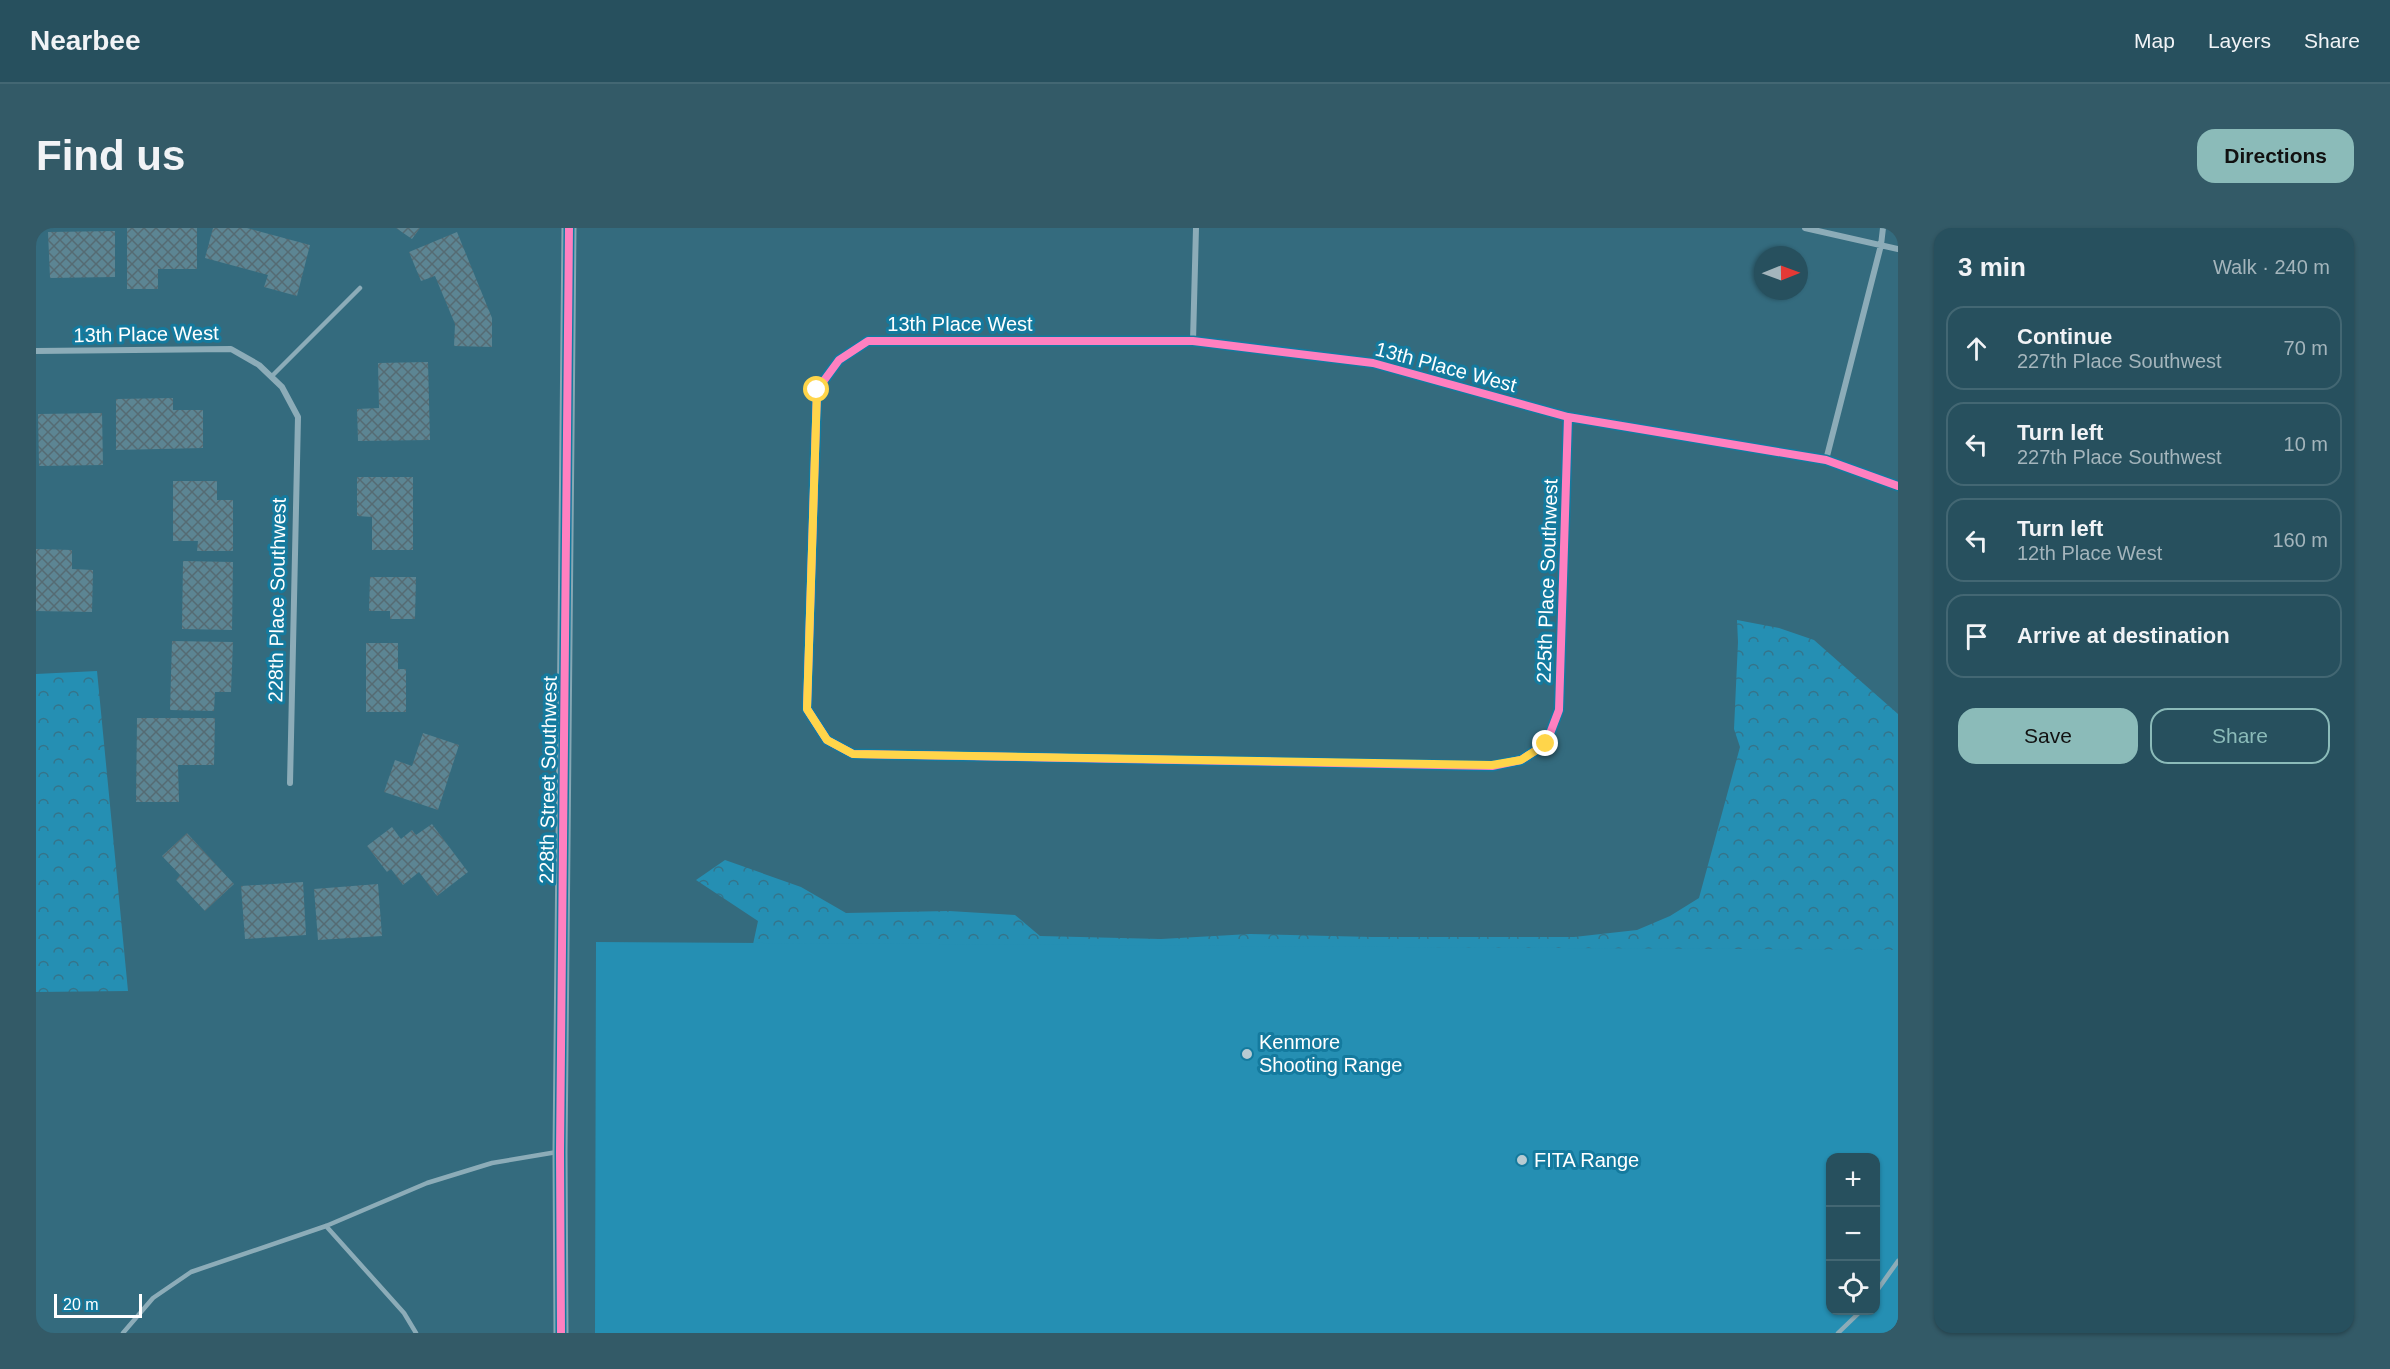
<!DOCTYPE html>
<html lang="en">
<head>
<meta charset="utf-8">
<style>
  body { margin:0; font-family:Arial,sans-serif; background:#335a67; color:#f1f3f6 }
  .controls { position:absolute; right:18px; bottom:18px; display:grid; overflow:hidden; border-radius:12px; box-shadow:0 2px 4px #0004 }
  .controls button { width:54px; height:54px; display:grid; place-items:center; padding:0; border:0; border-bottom:2px solid #436773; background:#27505e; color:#f1f3f6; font:30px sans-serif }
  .compass { position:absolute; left:1718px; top:18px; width:54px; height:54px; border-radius:50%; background:#27505e; box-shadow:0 2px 4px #0004; rotate:89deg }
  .scale { position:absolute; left:18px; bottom:15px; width:88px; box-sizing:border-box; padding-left:6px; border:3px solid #fff; border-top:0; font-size:16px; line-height:21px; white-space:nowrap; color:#fff; -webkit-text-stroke:4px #147a9e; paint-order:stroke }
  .stop { position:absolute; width:18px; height:18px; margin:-14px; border:4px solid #ffd54a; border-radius:50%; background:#fff }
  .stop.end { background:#ffd54a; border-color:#fff; box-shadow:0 2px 6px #0008 }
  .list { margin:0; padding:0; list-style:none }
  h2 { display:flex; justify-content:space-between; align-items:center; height:78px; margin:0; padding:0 24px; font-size:26px }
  h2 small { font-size:20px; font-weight:400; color:#a4b5bc }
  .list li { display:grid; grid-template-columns:39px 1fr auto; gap:18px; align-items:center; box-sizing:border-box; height:84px; margin:0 12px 12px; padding:0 12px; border:2px solid #436773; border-radius:18px }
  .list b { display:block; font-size:22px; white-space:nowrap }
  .list p { margin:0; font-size:20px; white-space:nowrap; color:#a4b5bc }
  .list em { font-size:20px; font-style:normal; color:#a4b5bc }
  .actions { display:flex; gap:12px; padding:18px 24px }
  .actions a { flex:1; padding:14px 0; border:2px solid #8bbbb9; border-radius:18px; text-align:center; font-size:21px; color:#8bbbb9 }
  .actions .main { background:#8bbbb9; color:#111 }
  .icon { flex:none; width:33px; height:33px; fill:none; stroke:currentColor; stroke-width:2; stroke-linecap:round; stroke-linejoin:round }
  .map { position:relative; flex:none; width:1862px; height:1105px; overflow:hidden; border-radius:18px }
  header { display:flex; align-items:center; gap:36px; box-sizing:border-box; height:84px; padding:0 30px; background:#27505e; border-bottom:2px solid #436773 }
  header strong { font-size:28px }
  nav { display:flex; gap:33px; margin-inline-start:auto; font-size:21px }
  .intro { display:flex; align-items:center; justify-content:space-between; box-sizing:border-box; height:144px; padding:0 36px }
  h1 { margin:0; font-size:42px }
  .button { padding:15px 27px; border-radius:18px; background:#8bbbb9; color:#111; font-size:21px; font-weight:700 }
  main { display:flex; gap:36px; padding:0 36px }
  aside { flex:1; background:#27505e; border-radius:18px; box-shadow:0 2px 4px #0004 }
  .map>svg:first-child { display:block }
  .forest { fill:url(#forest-crowns) }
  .park { fill:#258fb3; fill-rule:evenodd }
  .building { fill:url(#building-cross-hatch) }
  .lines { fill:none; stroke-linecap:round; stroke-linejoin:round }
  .service { stroke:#8cacb8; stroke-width:4.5 }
  .minor { stroke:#8cacb8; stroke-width:6 }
  .secondary { stroke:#86a7b4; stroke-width:15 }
  .cycleway-casing { stroke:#147a9e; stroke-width:11 }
  .cycleway { stroke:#ff80c0; stroke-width:8 }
  .route { stroke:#ffd54a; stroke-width:8 }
  .poi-dot { fill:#b8cbd2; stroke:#147a9e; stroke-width:2 }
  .labels { text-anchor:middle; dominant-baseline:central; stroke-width:6; stroke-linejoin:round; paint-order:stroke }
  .street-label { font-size:20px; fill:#fff; stroke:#147a9e }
  .poi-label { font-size:20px; fill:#fff; stroke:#147a9e; text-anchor:start }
</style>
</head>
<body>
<header>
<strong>Nearbee</strong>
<nav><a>Map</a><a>Layers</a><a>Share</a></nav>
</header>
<div class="intro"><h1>Find us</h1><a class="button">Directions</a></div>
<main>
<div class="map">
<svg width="1862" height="1105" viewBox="0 0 1862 1105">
  <defs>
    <pattern id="forest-crowns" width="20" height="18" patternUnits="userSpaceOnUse" patternTransform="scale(1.5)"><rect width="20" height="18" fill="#258fb3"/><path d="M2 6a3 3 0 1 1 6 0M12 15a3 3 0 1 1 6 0" fill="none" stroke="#35748a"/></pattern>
    <pattern id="building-cross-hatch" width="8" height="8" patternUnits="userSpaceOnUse" patternTransform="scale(1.5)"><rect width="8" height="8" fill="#5c8593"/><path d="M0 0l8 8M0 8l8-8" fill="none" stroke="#556b73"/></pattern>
  </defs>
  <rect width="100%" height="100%" fill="#346b7e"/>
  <!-- forest -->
  <path class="forest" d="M1701 392 1743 400 1778 412 1862 486V1105L1794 1082H1840L1839 907 710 749 722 693 660 652 689 632 765 659 810 685 913 683 979 687 1004 708 1125 711 1214 706 1336 709H1538L1601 702 1634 688 1663 670 1704 519 1698 501 1702 414Z
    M61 443 92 763 0 764V446Z"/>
  <!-- park -->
  <path class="park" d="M560 714 1862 722V1105H559ZM1794 930H1840V1082H1794Z"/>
  <!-- building -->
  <path class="building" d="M91 0H161V41H122V61H91Z
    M177 0H211L274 17 261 68 228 59 232 47 169 30Z
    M360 0H384L376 11Z
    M79 3V49L14 50 12 4Z
    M421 4 456 90V119L418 118 419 96 399 48 385 53 373 24Z
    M392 134 394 212 322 213 321 181 343 180 342 135Z
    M137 170V182H167V220L80 222V171Z
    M66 185 67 237 3 238 2 186Z
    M321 249H377V322H336V289L321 288Z
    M137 253H181V272H197V323H161L162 313H137Z
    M0 321 36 322V341L57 342 56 384 0 383Z
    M147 333 197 334 196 402 146 401Z
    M334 349H380L379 391H354V383H333Z
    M136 413 197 414 195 464H179L178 483 134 482Z
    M330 415H362V441H370V484H330Z
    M101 490H179L178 537H142L143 574H100Z
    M387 505 423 517 402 582 348 564 359 532 376 538Z
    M396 596 432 644 401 668 383 644 367 657 355 641 351 644 331 618 356 599 365 611 376 602 380 607Z
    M151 605 198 656 169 683 140 652 144 647 126 628Z
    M267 654 270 707 209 711 205 658Z
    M342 656 346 708 282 712 278 661Z"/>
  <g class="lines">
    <!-- service -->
    <path class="service" d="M235 149 324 60
      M290 998 368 1085 380 1105
      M1840 1064 1862 1033
      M87 1105 117 1070 155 1044 290 998 391 955 456 935 521 924
      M1802 1105 1826 1082"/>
    <!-- minor -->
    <path class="minor" d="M1769 0 1862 21
      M1157 113 1160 0
      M0 123 195 121 223 137 246 159 262 189 254 555
      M1532 189 1523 482 1510 516 1485 532 1456 538 817 526 791 512 771 481 781 162 803 132 832 113H1157L1337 135 1532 189 1790 232 1862 258
      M1790 232 1845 17 1847 0"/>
    <!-- secondary -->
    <path class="secondary" d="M525 1105 524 924 533 0"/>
    <defs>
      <path id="cycleway" d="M1532 189 1523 482 1510 516 1485 532 1456 538 817 526 791 512 771 481 781 162 803 132 832 113H1157L1337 135 1532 189 1790 232 1862 258
        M525 1105 524 924 533 0"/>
    </defs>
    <!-- cycleway casing -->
    <use href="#cycleway" class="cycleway-casing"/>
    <!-- cycleway -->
    <use href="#cycleway" class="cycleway"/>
  </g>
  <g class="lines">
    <!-- route -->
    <path class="route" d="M781 162 771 481 791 512 817 526 1456 537 1485 532 1510 516"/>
  </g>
  <!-- markers -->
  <g class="poi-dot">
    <circle cx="1211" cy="826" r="6"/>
    <circle cx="1486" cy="932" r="6"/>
  </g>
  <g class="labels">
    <!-- street labels -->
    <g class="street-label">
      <text x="924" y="96">13th Place West</text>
      <text transform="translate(110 106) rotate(-1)">13th Place West</text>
      <text transform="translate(1410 139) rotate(15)">13th Place West</text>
      <text transform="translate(1511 353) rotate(-88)">225th Place Southwest</text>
      <text transform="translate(241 372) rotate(-89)">228th Place Southwest</text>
      <text transform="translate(512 552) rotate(-89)">228th Street Southwest</text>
    </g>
    <!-- poi labels -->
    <g class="poi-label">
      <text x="1223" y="814">Kenmore<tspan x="1223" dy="23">Shooting Range</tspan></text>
      <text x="1498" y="932">FITA Range</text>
    </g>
  </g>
</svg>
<div class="controls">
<button>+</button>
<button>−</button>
<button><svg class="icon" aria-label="locate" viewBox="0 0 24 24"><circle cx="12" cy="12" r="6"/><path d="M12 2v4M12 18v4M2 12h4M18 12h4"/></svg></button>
</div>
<svg class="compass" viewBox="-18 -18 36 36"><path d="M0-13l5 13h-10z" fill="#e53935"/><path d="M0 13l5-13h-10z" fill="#a4b5bc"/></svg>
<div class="scale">20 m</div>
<div class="stop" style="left:781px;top:162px"></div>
<div class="stop end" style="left:1510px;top:516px"></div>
</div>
<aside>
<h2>3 min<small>Walk · 240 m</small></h2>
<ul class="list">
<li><svg class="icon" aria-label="ahead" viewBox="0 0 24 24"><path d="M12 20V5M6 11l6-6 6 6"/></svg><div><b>Continue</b><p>227th Place Southwest</p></div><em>70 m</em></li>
<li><svg class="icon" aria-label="left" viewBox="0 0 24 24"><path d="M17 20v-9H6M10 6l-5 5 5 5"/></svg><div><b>Turn left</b><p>227th Place Southwest</p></div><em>10 m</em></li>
<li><svg class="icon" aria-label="left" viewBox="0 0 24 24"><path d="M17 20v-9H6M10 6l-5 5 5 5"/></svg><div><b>Turn left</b><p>12th Place West</p></div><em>160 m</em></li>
<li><svg class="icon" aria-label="arrive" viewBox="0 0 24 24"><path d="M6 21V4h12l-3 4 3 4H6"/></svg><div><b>Arrive at destination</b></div></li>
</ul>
<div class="actions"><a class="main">Save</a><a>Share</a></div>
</aside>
</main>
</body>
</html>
